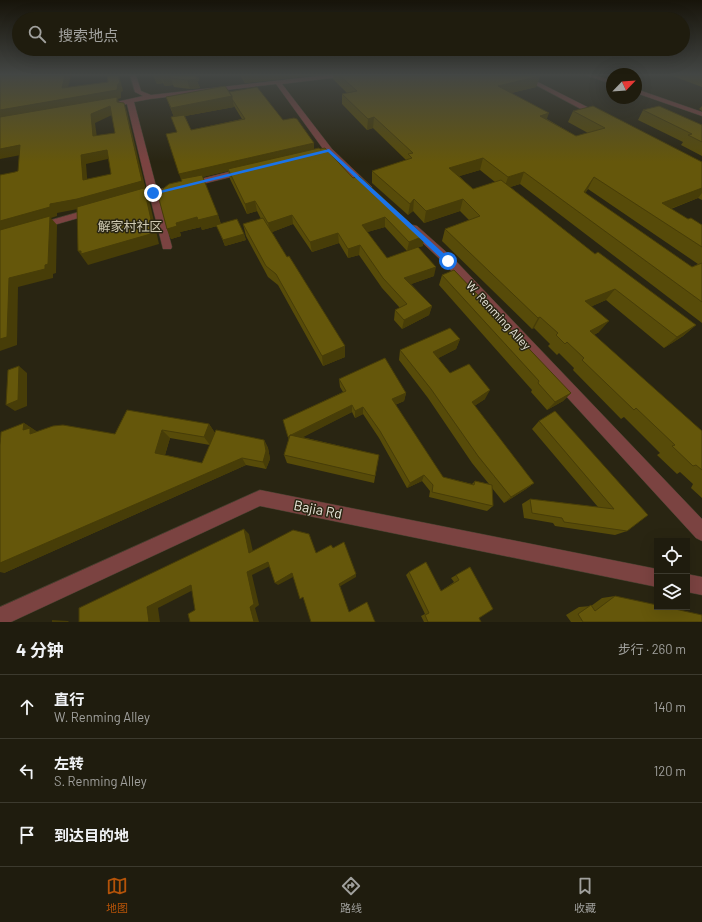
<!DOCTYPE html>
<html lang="zh">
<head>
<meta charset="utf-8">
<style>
  body { margin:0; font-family:Barlow,"Noto Sans SC",sans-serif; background:#2c291c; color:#f1f3f6 }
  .controls { position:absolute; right:12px; bottom:12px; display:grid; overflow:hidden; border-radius:0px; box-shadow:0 4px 16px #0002 }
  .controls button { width:36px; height:36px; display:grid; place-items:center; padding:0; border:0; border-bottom:1px solid #3c3a2e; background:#1f1c0e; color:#f1f3f6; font:20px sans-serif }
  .compass { position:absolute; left:606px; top:68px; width:36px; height:36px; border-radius:50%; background:#1f1c0e; box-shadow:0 4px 16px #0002; rotate:65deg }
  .stop { position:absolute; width:12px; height:12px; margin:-9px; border:3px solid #1a73e8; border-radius:50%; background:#fff }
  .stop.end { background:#1a73e8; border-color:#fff; box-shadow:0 1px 4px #0008 }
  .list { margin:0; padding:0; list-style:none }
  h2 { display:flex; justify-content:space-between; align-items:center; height:52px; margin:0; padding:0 16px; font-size:17px }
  h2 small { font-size:13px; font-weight:400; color:#a1a19e }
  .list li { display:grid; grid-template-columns:26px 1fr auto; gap:12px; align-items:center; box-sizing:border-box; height:64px; padding:0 16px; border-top:1px solid #3c3a2e }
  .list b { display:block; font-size:15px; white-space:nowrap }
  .list p { margin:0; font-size:13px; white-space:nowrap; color:#a1a19e }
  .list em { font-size:13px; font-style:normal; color:#a1a19e }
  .icon { flex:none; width:22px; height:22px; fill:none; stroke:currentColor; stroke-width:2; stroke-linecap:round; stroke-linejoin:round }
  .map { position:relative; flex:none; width:702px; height:622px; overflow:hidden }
  .search { position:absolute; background:#1f1c0e; box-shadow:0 4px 16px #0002; left:12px; right:12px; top:12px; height:44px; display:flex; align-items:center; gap:10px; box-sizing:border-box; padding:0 14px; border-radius:22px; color:#a1a19e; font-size:15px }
  .sheet { height:244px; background:#1f1c0e }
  nav { display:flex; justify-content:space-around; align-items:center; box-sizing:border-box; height:56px; border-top:1px solid #3c3a2e; background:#1f1c0e; font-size:11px; color:#a1a19e }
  nav a { display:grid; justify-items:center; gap:2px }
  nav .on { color:#b45309 }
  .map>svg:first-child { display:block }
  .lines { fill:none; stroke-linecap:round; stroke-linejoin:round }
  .minor-casing { stroke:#44402e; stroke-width:1 }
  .minor { fill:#7b4341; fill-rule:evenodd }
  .wall { fill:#574b09; fill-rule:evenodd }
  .shaded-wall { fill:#473d08 }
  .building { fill:#65570b; stroke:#473d08; fill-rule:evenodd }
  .route { fill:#1a73e8 }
  .labels { text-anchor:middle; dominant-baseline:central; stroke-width:3; stroke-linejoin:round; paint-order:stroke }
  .street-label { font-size:12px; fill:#e7e5d9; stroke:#292512 }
  .neighbourhood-label { font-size:13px; fill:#d0cbb4; stroke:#292512 }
  .near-street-label { font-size:14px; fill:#e7e5d9; stroke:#292512 }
</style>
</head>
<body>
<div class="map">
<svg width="702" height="622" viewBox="0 0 702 622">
  <rect width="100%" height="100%" fill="#292512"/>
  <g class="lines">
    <defs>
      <path id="minor" d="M130 75H136L141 91 151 95 327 75H343L340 77 282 84 332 149 372 187 371 189H365L326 153 276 84 150 99 134 102 157 190 244 168 248 171 247 173 158 195 172 247 171 249H163L150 197 132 202 127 199 129 197 148 192 127 104 107 108 104 106 107 104 143 96 135 92Z
        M517 75H524L603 115 599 117H596Z
        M586 75H594L612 80V84Z
        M636 89 702 112V116L636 93Z
        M93 208 96 209 98 211 96 213 40 229 35 226 37 224Z
        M413 225 417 226 453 258 702 519V541L696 538 445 264 409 230 408 228Z
        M260 490 657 569V587L260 506 11 622H0V607Z
        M687 574 702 577V595L687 592Z"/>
    </defs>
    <!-- minor casing -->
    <use href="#minor" class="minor-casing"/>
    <!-- minor -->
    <use href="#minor" class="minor"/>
  </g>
  <!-- wall -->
  <path class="wall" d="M153 75H198L199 81H197L200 88 190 89 174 87 173 85 165 86 163 83 157 84Z
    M240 75H317L245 83Z
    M333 75H537L540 76 536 87 511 93 547 119 576 136 588 133 568 122 573 111 702 162V200L698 198 671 209 688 219 702 225V323L520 184 510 187 595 254 696 325 683 336 664 348 606 300 592 306 599 332 594 335 702 431V498L691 488 693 484 680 472 677 474 657 455 660 453 624 417 621 419 573 370 574 368 559 353 557 355 548 346 550 344 534 328 532 329 442 241 445 229 469 220 460 211 424 223 413 211 408 215 372 183V171L406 160 373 128 367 130 342 104V94L347 93 333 79ZM480 170 495 182 473 189 459 176ZM588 189 698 264 692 267 585 193Z
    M670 75H702V87Z
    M229 92 283 120 314 143V149L353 178 423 246 418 247 434 276 411 284 432 306 429 315 402 329 394 320 395 310 400 308 382 288 359 255 348 258 339 243 312 252 293 224 272 232 345 357 323 366 278 285 268 277 246 236 243 224 261 219 257 211 247 214 230 179 228 171 202 177 218 215 221 224 244 234 246 240 225 246 217 226 202 230 201 227 180 232 181 236 171 239 167 229 159 192 182 181 177 132 174 117 166 97ZM234 106 242 119 191 130 185 116 234 107ZM385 227 407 251 387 258 367 232Z
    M702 106V111L699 109Z
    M643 110 702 125V156L681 145 683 142 638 120Z
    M442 275 571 393 563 401 547 410 531 392 532 390 439 285Z
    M460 339 456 349 438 358 450 373 485 399 474 406 534 483 526 489 504 503 492 488 493 506 487 511 429 497 430 491 422 481 407 488 379 438 363 414 355 418 352 412 302 437 379 455 374 483 287 463 284 455 289 439 283 420 343 392 340 387 339 379 406 393 404 401 395 405 443 477 472 484 475 481 489 484 472 463 428 398 399 360 400 350Z
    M539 421 648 515 627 531 615 535 555 526 553 523 524 518 522 504 530 499 598 507 532 429Z
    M24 423 37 432 115 434 209 424 215 433 264 440 268 448 270 459 266 469 246 465 4 573ZM170 438 210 445 202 463 165 455Z
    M470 567 479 618 481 622H424L421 616 425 614 406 575 409 572 441 591 454 582 451 578Z
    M615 596 702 622H571L566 615 579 607 591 606 602 598Z"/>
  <!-- shaded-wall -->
  <path class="shaded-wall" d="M65 75H71L66 96 62 88Z
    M118 75H119L123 91 121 92V98L118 99 121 106 117 102 0 120V110L117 90Z
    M153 75H160L163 83 157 84Z
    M194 75H198L199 81H197L200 88 190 89 187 80Z
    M243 75H317L245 83Z
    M170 76 173 85 165 86 162 77Z
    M540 76 536 87 495 97 498 86Z
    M232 96 234 107 174 118 171 108Z
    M124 103 127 112 146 190H145L149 199 159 244 88 265 78 251 83 208 57 213V216L51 218 57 225 56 273 53 274V278L18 287 17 345 0 351V221L50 204 142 181Z
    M110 106 114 114 95 123 98 145 93 136 91 114Z
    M549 113 545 124 540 116Z
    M374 117 373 128 367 130 368 119Z
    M314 143V151L182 182 179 174Z
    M20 145 26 154 0 159V149Z
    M107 150 112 158 86 164 88 189 83 180 81 155Z
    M483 158 480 170 447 180 449 168Z
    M524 172 520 184 504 189 508 177Z
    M594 177 588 189 578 204 584 192Z
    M702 188V193L698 198 654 215 662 203Z
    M414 199 413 211 408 215 410 204Z
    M463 199 460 211 424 223 426 211Z
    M255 201 257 211 247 214 245 204Z
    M218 215 221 225 202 230 201 227 180 232 181 236 171 239 167 229 176 223 197 217Z
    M292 215 293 224 270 233 268 223Z
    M385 217V227L361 234 362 225Z
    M338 233 339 243 312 252 310 242Z
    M244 234 246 240 225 246 223 240Z
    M424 236 423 246 407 251 409 242Z
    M360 245 359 255 348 258V249Z
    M436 267 434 276 403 287 404 278Z
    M615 289 606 300 577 313 585 301Z
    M432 306 429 315 402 329 404 320Z
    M540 317 534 328 532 329 538 318Z
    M609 321 599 332 581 342 590 331Z
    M696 325 683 336 664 348 677 337Z
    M460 339 456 349 431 362 433 352Z
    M345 346V357L323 366 322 356Z
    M19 366 27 373V406L15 411 6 405Z
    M490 390 485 399 467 411 472 402Z
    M406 393 404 401 390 407 392 399Z
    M571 393 563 401 547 410 555 402Z
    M352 405V412L290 444 288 437Z
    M363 407V414L355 418V411Z
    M24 423 44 436V442L23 430Z
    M209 424 215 433 210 445 204 437Z
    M162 430 170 438 163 461 155 453Z
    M264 440 268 448 270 459 266 469 263 462Z
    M242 458 246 465 4 573 0 572V563Z
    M424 475 422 481 407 488 410 483Z
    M534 483 526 489 504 503 511 497Z
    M244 529 249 534 254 556 249 553Z
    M268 562 272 565 252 575 259 605 255 608 259 622H254L250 607 247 572Z
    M292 573 295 576 278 585 275 583Z
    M356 574V577L339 587V584Z
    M191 585 199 587 158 608 160 622H149L147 607Z
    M52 620 68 621 69 622H52Z"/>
  <!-- building -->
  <path class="building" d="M0 75H65L62 88 108 82 107 75H118L120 83 118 84 117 90 0 110Z
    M160 75H195L197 79 187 80 171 78 170 76 162 77Z
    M339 75H537L540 76 498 86 549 113 540 116 576 136 605 128 573 111 593 106 702 162V188L662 203 688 219 691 218 702 225V247L594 177 584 192 692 267 702 263V302L524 172 508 177 483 158 449 168 473 189 501 180 595 254 598 252 696 325 677 337 615 289 585 301 609 321 590 331 702 431V470L696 465 693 466 672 446 675 445 636 408 634 410 582 360 584 358 567 342 565 344 556 335 558 333 540 317 538 318 445 229 480 216 463 199 426 211 414 199 410 204 372 171 412 158 408 154 413 153 374 117 368 119 342 94 357 91Z
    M225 86 232 96 171 108 166 97Z
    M257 87 283 120 294 118 297 119 314 143 179 174 166 134 177 132 171 117 184 115 191 130 245 119 232 99V96L229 92Z
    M117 97V102L124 103 142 181 77 199 50 204V207L0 221V175L15 172 18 171 20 145 0 149V117ZM110 106 115 133 93 136 91 114ZM107 150 111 174 83 180 81 155Z
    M659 106 702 125V142L688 135 692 134 643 110Z
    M319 148 320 149 325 148 353 178 359 176 424 236 409 242 385 217 362 225 387 258 418 247 436 267 404 278 432 306 404 320 395 310 407 304 383 278 360 245 348 249 338 233 310 242 292 215 268 223 255 201 245 204 228 169Z
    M202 175 218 215 198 220 197 217 176 223 177 226 167 229 156 188 159 192 169 184 182 181 181 179Z
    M144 188 154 233 81 254V251H78L77 207Z
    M50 216 48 264 45 265V269L9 278 7 337 0 339V230Z
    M263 218 287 257 289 256 345 346 322 356 276 274 266 266 243 224Z
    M237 219 244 234 223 240 216 225Z
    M454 270 571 393 555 402 538 383 539 381 442 275Z
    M450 328 460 339 433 352 450 373 469 364 490 390 472 402 534 483 511 497 478 456 431 389 400 350Z
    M385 358 406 393 392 399 443 477 474 485 475 481 492 485 493 506 432 492 433 485 424 475 410 483 380 431 363 407 355 411 352 405 291 435H290V436L288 437 283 420 346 391 339 379Z
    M19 366 18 400 6 405 8 370Z
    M127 410 209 424 204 437 162 430 155 453 202 463 216 430 264 440 266 451 263 462 242 458 0 563V445L1 432 24 423 23 430 30 428V434L53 426 63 425 115 434Z
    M555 411 648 515 627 531 564 522 562 518 532 513 530 499 614 509 539 421Z
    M290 435 379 455 375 476 284 455Z
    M244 529 249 553 293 530 309 534 316 553 331 545 333 548 344 542 356 574 339 584 349 612 367 602 375 622H311L303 597 300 599 292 573 275 583 268 562 247 572 254 604 250 607 254 622H190L188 614 195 610 191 585 147 607 149 622H79V608Z
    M426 562 441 591 459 580 456 575 470 567 493 609 479 618 481 622H428L425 615 429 613 409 572Z
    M615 596 657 605V607H666L702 615V622H583L578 614 591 605 595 611Z"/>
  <!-- sky -->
  <linearGradient id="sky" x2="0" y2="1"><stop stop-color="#17140a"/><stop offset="0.46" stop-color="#434644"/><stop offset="1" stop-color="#434644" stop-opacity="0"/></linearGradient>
  <rect width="702" height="162" fill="url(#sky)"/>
  <!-- route -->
  <path class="route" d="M329 149 451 260V263H446L328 152 153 195 151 193Z"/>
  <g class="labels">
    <!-- street labels -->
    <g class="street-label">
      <text transform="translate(499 315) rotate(47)">W. Renming Alley</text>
    </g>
    <!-- neighbourhood labels -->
    <g class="neighbourhood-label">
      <text x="130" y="226">解家村社区</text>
    </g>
    <!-- near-street labels -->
    <g class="near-street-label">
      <text transform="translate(318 509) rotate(11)">Bajia Rd</text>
    </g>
  </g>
</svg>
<div class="controls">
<button><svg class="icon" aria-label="locate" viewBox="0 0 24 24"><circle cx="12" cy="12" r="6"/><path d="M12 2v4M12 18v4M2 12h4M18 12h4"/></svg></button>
<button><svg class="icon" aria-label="layers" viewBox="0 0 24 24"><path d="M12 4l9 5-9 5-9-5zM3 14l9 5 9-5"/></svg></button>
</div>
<svg class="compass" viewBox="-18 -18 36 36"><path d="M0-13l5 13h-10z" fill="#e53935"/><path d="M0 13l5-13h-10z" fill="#a1a19e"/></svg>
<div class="stop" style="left:448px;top:261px"></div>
<div class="stop end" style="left:153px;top:193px"></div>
<div class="search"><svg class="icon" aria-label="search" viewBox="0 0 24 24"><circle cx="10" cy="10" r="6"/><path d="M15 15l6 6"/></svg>搜索地点</div>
</div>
<section class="sheet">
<h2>4 分钟<small>步行 · 260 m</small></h2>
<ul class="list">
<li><svg class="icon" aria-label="ahead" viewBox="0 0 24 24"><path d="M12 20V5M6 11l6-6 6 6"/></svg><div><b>直行</b><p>W. Renming Alley</p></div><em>140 m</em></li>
<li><svg class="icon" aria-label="left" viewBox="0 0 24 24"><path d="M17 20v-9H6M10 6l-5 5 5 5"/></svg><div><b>左转</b><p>S. Renming Alley</p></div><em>120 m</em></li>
<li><svg class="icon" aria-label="arrive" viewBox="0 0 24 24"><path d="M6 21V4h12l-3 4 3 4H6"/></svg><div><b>到达目的地</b></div></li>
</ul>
</section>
<nav>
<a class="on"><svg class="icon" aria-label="map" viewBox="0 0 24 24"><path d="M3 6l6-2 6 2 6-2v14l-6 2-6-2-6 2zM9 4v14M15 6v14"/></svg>地图</a>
<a><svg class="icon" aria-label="directions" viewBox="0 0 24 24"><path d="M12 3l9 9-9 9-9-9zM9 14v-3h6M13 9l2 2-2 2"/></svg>路线</a>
<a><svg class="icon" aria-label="saved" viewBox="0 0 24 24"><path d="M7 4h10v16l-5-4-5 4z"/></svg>收藏</a>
</nav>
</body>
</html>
